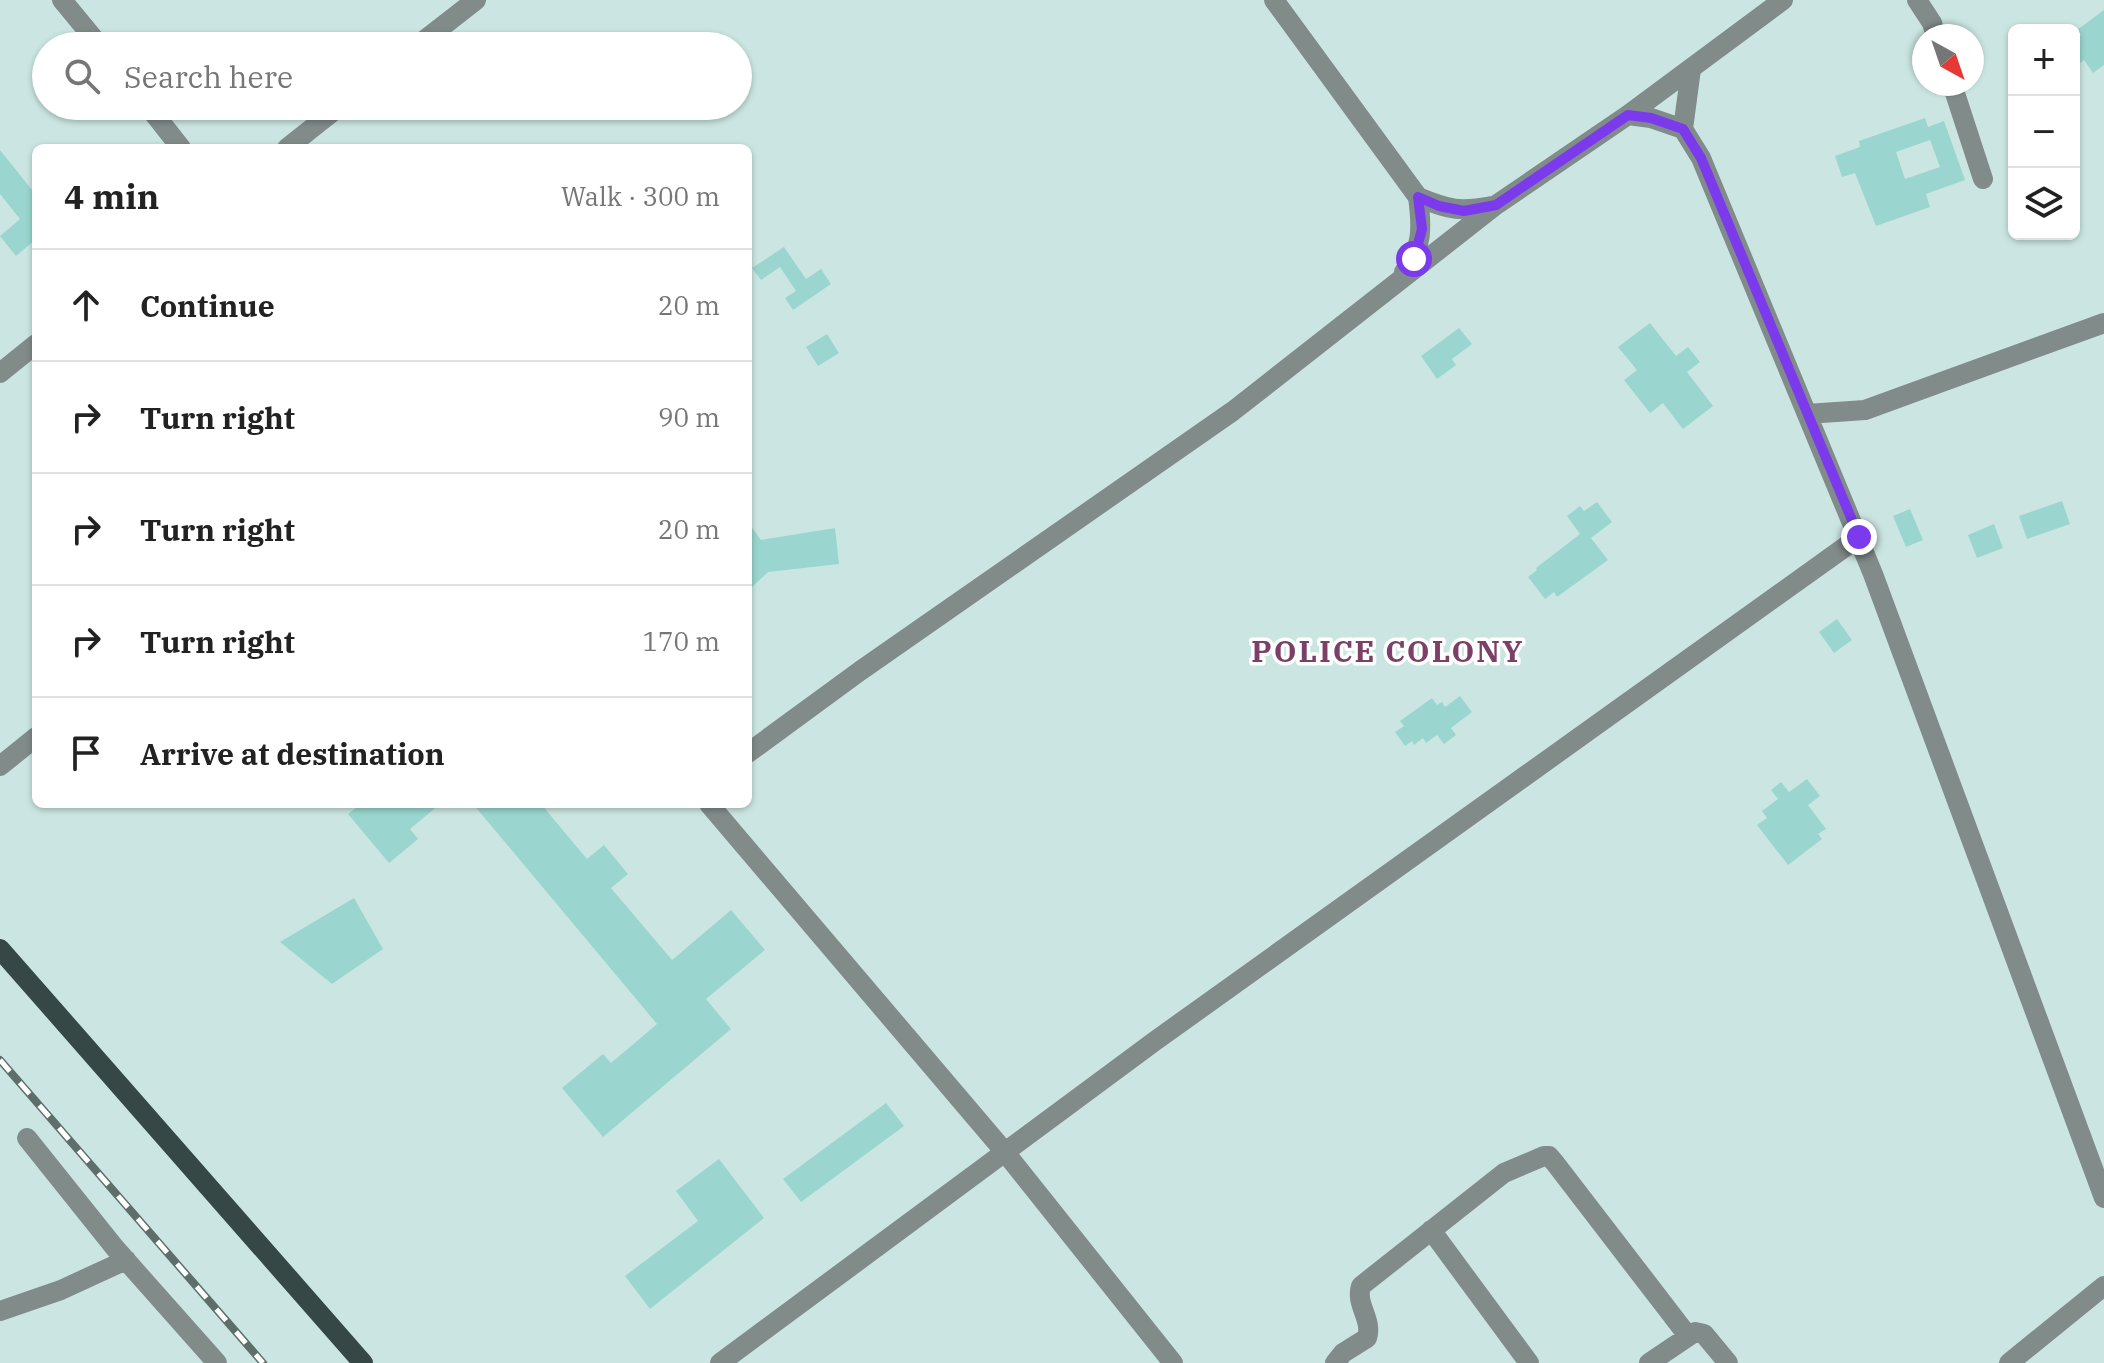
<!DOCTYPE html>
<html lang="en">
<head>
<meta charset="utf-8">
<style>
  body { margin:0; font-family:"IBM Plex Serif",serif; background:#f6f6f6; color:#222 }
  .controls { position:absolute; right:24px; top:24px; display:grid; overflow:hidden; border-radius:12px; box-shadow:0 2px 6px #0004 }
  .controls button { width:72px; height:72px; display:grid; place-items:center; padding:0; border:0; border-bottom:2px solid #e0e0e0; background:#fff; color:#222; font:40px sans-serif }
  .compass { position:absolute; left:1912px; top:24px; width:72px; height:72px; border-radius:50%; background:#fff; box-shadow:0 2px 6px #0004; rotate:140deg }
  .stop { position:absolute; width:24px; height:24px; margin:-18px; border:6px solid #7c3aed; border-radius:50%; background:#fff }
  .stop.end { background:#7c3aed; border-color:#fff; box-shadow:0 2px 8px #0008 }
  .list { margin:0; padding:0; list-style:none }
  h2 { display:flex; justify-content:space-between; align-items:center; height:104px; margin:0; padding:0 32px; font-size:34px }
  h2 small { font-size:26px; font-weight:400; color:#767676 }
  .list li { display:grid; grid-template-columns:52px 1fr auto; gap:24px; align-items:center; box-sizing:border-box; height:112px; padding:0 32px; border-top:2px solid #e0e0e0 }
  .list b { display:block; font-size:30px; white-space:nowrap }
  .list em { font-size:26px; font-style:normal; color:#767676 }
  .icon { flex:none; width:44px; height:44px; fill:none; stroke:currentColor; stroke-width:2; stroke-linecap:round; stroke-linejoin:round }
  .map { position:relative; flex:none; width:2104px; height:1363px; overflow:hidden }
  .search { position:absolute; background:#fff; box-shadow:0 2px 6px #0004; left:32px; top:32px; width:720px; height:88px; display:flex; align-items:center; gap:20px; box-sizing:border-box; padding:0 28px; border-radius:44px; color:#767676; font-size:30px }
  .panel { position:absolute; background:#fff; box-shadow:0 2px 6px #0004; left:32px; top:144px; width:720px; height:664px; border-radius:12px }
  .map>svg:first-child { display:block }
  .building { fill:#9ad6cf; fill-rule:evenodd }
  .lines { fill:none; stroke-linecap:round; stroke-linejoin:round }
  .minor { stroke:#808b8a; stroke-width:20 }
  .major { stroke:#354846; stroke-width:20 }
  .rail-casing { stroke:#5d6e6b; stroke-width:8 }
  .rail { stroke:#fff; stroke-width:5; stroke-dasharray:15; stroke-linecap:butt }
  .route { stroke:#7c3aed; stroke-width:10 }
  .labels { text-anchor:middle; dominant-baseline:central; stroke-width:7; stroke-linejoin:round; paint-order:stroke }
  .district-label { font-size:30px; font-weight:bold; letter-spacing:2px; fill:#7b3f68; stroke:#fff }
</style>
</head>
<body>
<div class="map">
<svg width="2104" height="1363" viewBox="0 0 2104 1363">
  <rect width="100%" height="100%" fill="#cbe6e2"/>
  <!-- building -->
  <path class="building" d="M2104 10V65L2093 73 2084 60 2074 68V40L2081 35 2077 30Z
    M1925 118 1928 127 1944 121 1965 180 1926 194 1930 207 1876 226 1855 173 1842 177 1835 156 1860 147 1859 141ZM1930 140 1940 167 1905 179 1896 152Z
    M0 150 36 195V239L16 256 0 236 20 219 0 194Z
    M784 247 806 279 821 269 831 284 793 310 785 298 796 291 780 267 761 280 752 268Z
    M1650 323 1676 356 1688 347 1700 362 1687 372 1713 406 1683 429 1663 403 1650 413 1624 380 1637 370 1618 347Z
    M1459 328 1472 344 1452 359 1456 365 1437 379 1421 356Z
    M827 334 839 353 818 366 806 347Z
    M2062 501 2070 524 2027 539 2019 516Z
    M1597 502 1612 522 1591 538 1608 560 1557 597 1554 592 1545 599 1528 577 1537 570 1536 568 1580 534 1567 516 1580 506 1584 511Z
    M1910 509 1923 540 1906 547 1893 516Z
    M748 522 761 540 835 528 839 564 768 572 748 591Z
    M1994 524 2003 548 1977 558 1968 535Z
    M1837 619 1852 640 1834 653 1819 632Z
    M1460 696 1472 712 1451 728 1456 735 1444 744 1437 735 1426 743 1423 738 1414 745 1412 741 1405 746 1395 732 1404 726 1400 721 1432 698 1437 705 1442 702 1445 707Z
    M1807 779 1820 796 1808 805 1826 829 1818 834 1822 839 1788 865 1757 825 1767 818 1762 811 1778 799 1771 790 1781 782 1789 792Z
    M361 804H440L410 829 418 839 389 863 348 814Z
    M473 804H541L587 859 604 845 628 874 611 888 672 960 731 910 765 950 706 999 731 1029 603 1137 562 1088 603 1054 611 1063 657 1024Z
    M354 898 383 949 332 984 280 942Z
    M886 1103 904 1126 801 1202 783 1179Z
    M719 1159 764 1218 650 1309 625 1276 698 1221 676 1191Z"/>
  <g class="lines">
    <!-- minor -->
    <path class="minor" d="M62 0 100 46
      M1274 0 1418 197C1422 227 1423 247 1404 272
      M1917 0 1932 23 1936 36
      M417 46 476 0
      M1952 84 1983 179
      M148 106 181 148
      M1628 115 1651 118 1683 129 1701 158 1873 574 2104 1198
      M1683 129 1691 69
      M287 148 340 106
      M1418 197C1449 210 1460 212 1492 206
      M0 373 36 344
      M1807 414 1865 410 2104 323
      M748 753 860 671 1233 411 1496 205 1628 115 1783 0
      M0 766 36 737
      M709 804 1004 1151 1173 1363
      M27 1138 115 1248 217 1363
      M1431 1230 1529 1363
      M0 1311 61 1290 126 1260
      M720 1363 1155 1041 1859 537
      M1335 1363 1343 1353 1367 1338C1373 1319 1355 1305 1361 1286L1504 1173 1544 1156H1549L1555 1163 1688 1336
      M1649 1363 1695 1332 1704 1334 1728 1363
      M2009 1363 2104 1286"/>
    <!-- major -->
    <path class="major" d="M0 949 363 1363"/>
    <defs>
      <path id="rail" d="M0 1060 263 1363"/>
    </defs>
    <!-- rail casing -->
    <use href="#rail" class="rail-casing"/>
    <!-- rail -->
    <use href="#rail" class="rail"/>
  </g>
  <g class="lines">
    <!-- route -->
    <path class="route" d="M1414 259 1422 229 1418 197 1439 206 1464 211 1496 205 1628 115 1651 118 1683 129 1701 158 1859 537"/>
  </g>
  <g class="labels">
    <!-- district labels -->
    <g class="district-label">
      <text x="1388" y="650">POLICE COLONY</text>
    </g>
  </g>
</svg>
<div class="controls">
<button>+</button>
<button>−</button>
<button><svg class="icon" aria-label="layers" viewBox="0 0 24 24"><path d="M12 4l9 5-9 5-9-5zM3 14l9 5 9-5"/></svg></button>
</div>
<svg class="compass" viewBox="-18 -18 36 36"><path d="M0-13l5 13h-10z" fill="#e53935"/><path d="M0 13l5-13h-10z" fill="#767676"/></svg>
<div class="stop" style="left:1414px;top:259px"></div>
<div class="stop end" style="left:1859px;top:537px"></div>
<div class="search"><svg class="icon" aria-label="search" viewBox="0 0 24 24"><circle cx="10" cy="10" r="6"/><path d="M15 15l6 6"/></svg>Search here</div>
<section class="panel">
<h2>4 min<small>Walk · 300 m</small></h2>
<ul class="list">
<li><svg class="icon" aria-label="ahead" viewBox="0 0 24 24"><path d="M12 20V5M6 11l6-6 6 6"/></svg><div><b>Continue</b></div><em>20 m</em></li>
<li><svg class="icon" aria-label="right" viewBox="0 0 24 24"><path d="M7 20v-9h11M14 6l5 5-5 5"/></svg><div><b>Turn right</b></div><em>90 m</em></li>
<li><svg class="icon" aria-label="right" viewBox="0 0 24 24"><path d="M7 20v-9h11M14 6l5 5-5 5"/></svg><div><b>Turn right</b></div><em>20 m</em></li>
<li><svg class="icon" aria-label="right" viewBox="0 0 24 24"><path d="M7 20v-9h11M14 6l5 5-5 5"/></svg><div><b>Turn right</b></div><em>170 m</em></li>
<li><svg class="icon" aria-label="arrive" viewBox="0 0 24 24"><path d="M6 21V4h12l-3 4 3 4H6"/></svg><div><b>Arrive at destination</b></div></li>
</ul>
</section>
</div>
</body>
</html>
